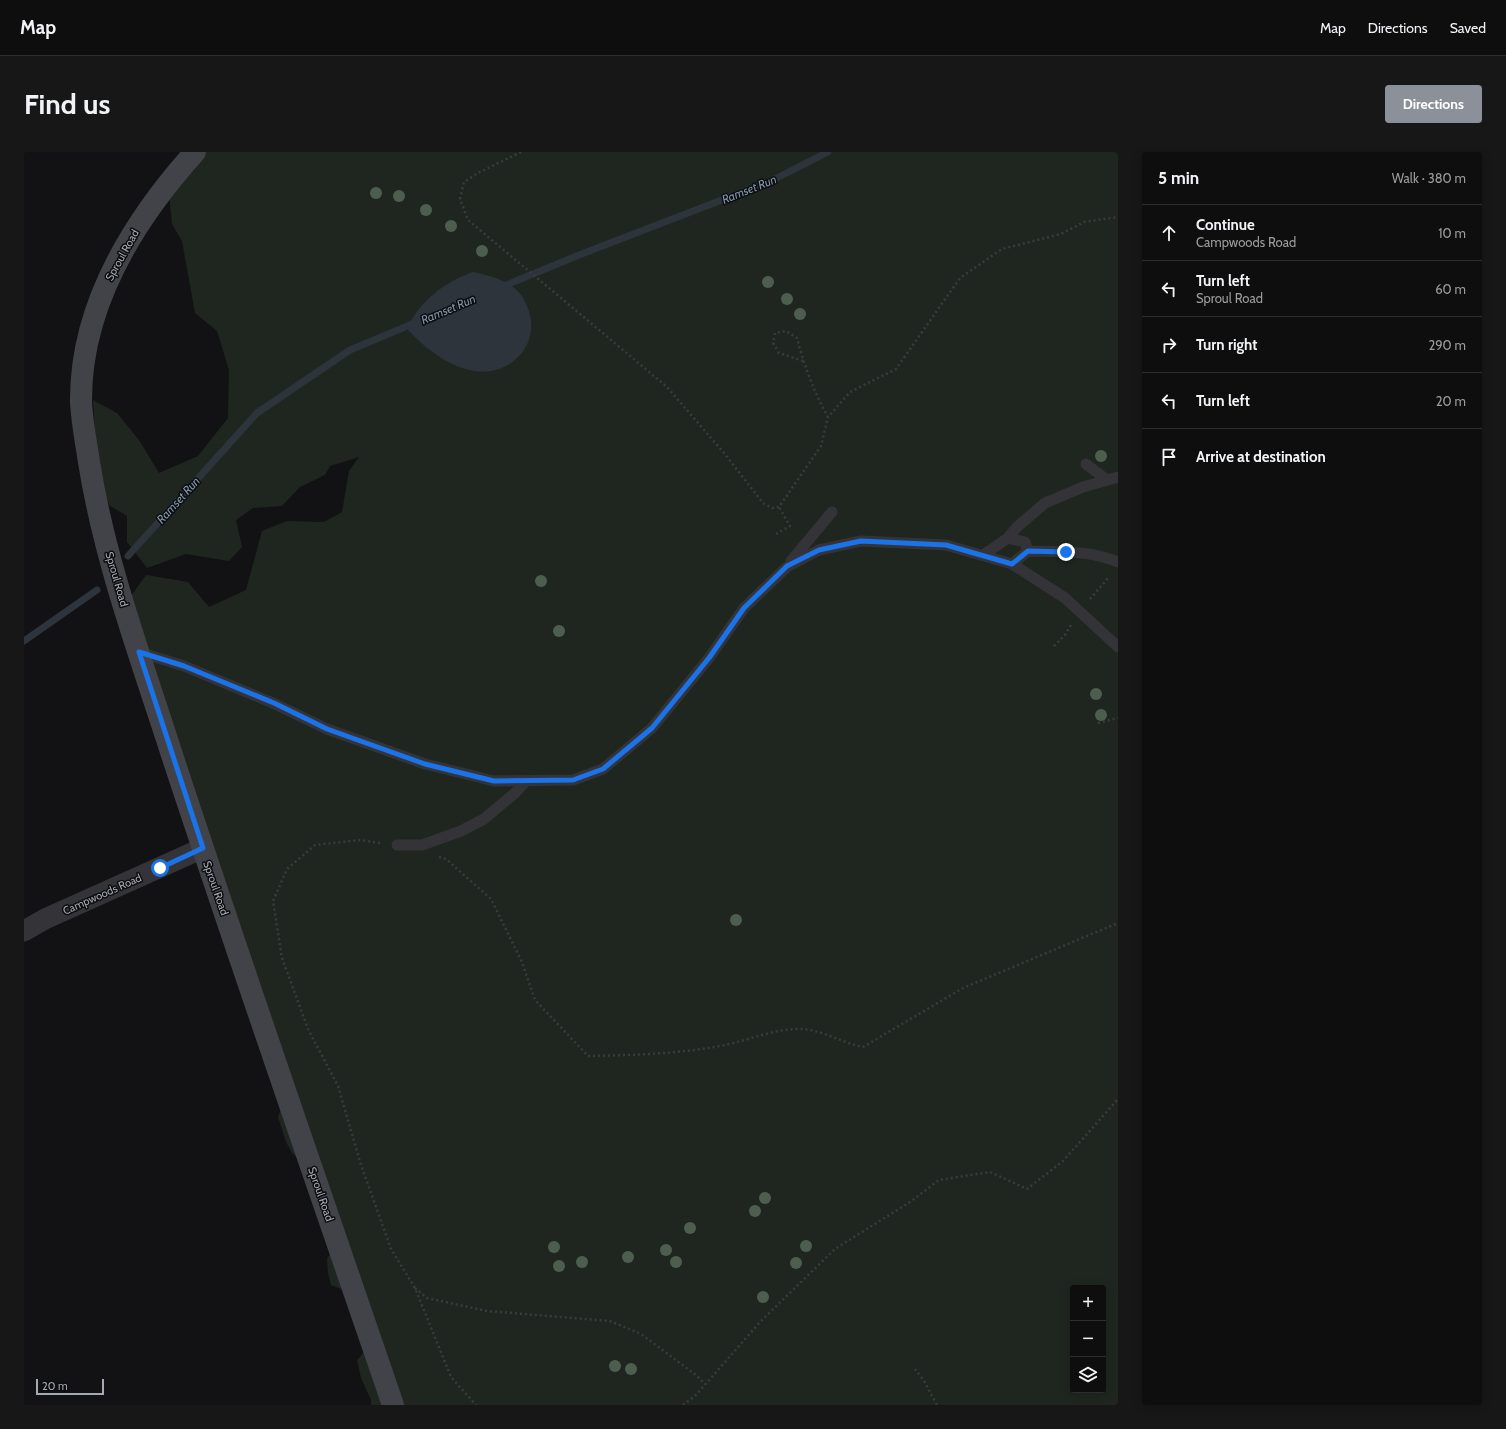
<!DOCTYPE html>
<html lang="en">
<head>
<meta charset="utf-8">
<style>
  body { margin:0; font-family:Cabin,sans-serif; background:#171718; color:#f1f3f6 }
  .controls { position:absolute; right:12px; bottom:12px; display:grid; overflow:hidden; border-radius:4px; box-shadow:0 2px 10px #0003 }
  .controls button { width:36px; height:36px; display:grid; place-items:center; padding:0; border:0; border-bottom:1px solid #2e2e2f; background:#0e0e0f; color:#f1f3f6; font:20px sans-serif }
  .scale { position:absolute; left:12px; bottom:10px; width:68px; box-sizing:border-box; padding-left:4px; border:2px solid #a5a9b3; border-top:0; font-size:11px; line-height:14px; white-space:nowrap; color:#a5a9b3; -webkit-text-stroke:3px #0d0d0f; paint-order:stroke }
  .stop { position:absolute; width:12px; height:12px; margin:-9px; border:3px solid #1a73e8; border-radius:50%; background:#fff }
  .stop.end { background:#1a73e8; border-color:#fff; box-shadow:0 1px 4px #0008 }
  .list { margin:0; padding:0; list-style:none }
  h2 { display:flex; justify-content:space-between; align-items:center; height:52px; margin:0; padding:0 16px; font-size:17px }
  h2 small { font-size:13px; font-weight:400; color:#9b9c9e }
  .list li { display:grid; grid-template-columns:26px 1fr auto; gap:12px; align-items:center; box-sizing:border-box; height:56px; padding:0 16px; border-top:1px solid #2e2e2f }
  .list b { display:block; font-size:15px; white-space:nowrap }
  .list p { margin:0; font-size:13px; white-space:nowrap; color:#9b9c9e }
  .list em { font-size:13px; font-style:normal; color:#9b9c9e }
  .icon { flex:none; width:22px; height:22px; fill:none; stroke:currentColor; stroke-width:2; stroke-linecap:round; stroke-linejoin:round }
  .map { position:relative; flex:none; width:1094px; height:1253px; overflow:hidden; border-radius:4px }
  header { display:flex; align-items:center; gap:24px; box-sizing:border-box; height:56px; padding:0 20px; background:#0e0e0f; border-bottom:1px solid #2e2e2f }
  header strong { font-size:19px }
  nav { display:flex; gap:22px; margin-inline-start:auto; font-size:14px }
  .intro { display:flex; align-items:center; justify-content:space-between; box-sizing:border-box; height:96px; padding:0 24px }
  h1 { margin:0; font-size:28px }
  .button { padding:10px 18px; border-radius:4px; background:#8c9099; color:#fff; font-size:14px; font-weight:700 }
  main { display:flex; gap:24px; padding:0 24px }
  aside { flex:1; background:#0e0e0f; border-radius:4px; box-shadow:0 2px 10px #0003 }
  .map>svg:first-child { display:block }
  .green { fill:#1f2620; fill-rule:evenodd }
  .water { fill:#2d343b }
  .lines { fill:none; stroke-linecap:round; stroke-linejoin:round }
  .stream { stroke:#2d343b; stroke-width:7 }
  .path { stroke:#3a3b3f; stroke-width:2.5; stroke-dasharray:2 3; stroke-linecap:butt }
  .lane { stroke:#343438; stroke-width:11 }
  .street { stroke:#343438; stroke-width:21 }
  .secondary { stroke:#424348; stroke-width:22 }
  .tree { fill:#4d5e4f }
  .route { stroke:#1a73e8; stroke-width:5 }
  .labels { text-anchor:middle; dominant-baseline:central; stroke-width:3; stroke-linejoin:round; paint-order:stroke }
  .street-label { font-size:11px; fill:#a5a9b3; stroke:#0d0d0f }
  .water-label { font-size:12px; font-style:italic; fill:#7f96ab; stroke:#0d0d0f }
</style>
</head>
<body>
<header>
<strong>Map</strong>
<nav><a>Map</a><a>Directions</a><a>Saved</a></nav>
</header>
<div class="intro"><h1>Find us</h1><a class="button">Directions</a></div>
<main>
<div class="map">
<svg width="1094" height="1253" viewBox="0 0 1094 1253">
  <rect width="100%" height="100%" fill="#121214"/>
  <!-- green -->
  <path class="green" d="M171 0H1094V1253H347V1248L337 1226 333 1208 340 1200 320 1138 307 1133 304 1121 303 1106 308 1101 279 1010 268 1001 262 990 254 965 260 949 107 444 122 423 164 430 185 455 222 438 238 379 263 369 300 370 318 360 325 319 335 305 306 314 301 323 276 335 258 354 229 356 212 368 218 395 205 409 162 402 123 416 103 390V364L86 354 74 326 69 248 93 261 115 288 135 321 174 304 204 266 205 218 193 179 171 161 158 89 148 72 145 42ZM1049 1136H1079V1238H1049Z"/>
  <!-- water -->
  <path class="water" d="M449 120C466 124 486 128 497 143 500 146 501 151 503 154 519 190 488 225 450 219 423 214 401 196 383 177 395 150 420 130 449 120Z"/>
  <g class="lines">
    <!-- stream -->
    <path class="stream" d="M475 136 555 103 747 29 804 0
      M104 404 233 261 326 198 393 170
      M0 489 73 438"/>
    <!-- path -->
    <path class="path" d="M497 0 454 21 440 30 436 47 444 68 643 235 700 301 739 351 748 356 755 355 797 294 804 265
      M779 209 755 201 749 191 751 181 762 179 773 186C780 214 790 240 804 265L826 240 872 217 936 126 978 97 1037 82 1060 70 1094 65
      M752 382 766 374 755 355
      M1066 447 1085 425
      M1030 494 1041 483 1047 473
      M1074 571 1094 566
      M356 691 336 688 291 693 263 717 249 749 258 806 284 877 314 934 337 1013 367 1097 391 1136 427 1225 452 1253
      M415 705 422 707 467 747 498 810 511 848 564 904C609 903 656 902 701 893 726 888 749 877 775 877 798 877 817 891 839 895L939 836 1094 771
      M391 1136 403 1146 463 1159 586 1169 617 1182 672 1223 681 1232
      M891 1217 900 1229 913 1253
      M659 1253 672 1243 737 1169 811 1097 886 1050 915 1028 966 1020 1003 1037 1039 1009 1094 947"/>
    <!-- lane -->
    <path class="lane" d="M1062 312 1083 328
      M984 386 1001 390 1004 399 988 412
      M1004 399C1035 400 1065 398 1094 410
      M959 403 984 386 993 375 1021 351 1059 335 1094 325
      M767 409 808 360
      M115 500 160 514 249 551 303 577 401 612 470 629 549 628 579 617 628 576 685 506 720 456 763 415 795 398 837 389 922 393 988 412 1041 446 1094 495
      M373 693H398L437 679 460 667 491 641 502 629"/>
    <!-- street -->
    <path class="street" d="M0 779 21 767 179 696"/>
    <!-- secondary -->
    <path class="secondary" d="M171 0C109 69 56 154 57 250 58 270 62 290 65 310 81 411 118 509 149 606 220 822 295 1037 369 1253"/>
  </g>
  <!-- trees -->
  <g class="tree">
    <circle cx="352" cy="41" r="6"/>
    <circle cx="375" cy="44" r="6"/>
    <circle cx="402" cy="58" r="6"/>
    <circle cx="427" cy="74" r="6"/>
    <circle cx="458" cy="99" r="6"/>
    <circle cx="744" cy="130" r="6"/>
    <circle cx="763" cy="147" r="6"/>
    <circle cx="776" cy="162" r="6"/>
    <circle cx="1077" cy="304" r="6"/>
    <circle cx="517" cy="429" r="6"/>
    <circle cx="535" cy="479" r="6"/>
    <circle cx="1072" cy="542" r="6"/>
    <circle cx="1077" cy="563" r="6"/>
    <circle cx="712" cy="768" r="6"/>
    <circle cx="741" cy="1046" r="6"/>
    <circle cx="731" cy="1059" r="6"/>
    <circle cx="666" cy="1076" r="6"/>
    <circle cx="782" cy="1094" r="6"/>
    <circle cx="530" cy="1095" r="6"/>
    <circle cx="642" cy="1098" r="6"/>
    <circle cx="604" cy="1105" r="6"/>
    <circle cx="558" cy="1110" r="6"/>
    <circle cx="652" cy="1110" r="6"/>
    <circle cx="772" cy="1111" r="6"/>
    <circle cx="535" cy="1114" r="6"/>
    <circle cx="739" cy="1145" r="6"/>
    <circle cx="591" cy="1214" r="6"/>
    <circle cx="607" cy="1217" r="6"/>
  </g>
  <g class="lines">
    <!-- route -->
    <path class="route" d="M136 716 179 696 115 500 160 514 250 551 303 577 401 612 470 629 549 628 579 617 628 576 685 506 720 456 763 414 795 398 837 389 922 393 988 412 1004 399 1042 400"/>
  </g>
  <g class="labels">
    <!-- street labels -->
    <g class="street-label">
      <text transform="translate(98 103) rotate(-61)">Sproul Road</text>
      <text transform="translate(93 427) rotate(74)">Sproul Road</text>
      <text transform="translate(192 736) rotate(71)">Sproul Road</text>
      <text transform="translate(78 742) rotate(-24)">Campwoods Road</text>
      <text transform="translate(297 1042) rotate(71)">Sproul Road</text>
    </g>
    <!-- water labels -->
    <g class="water-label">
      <text transform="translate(725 37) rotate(-22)">Ramset Run</text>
      <text transform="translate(424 157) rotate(-23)">Ramset Run</text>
      <text transform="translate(154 348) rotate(-48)">Ramset Run</text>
    </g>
  </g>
</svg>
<div class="controls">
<button>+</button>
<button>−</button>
<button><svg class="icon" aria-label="layers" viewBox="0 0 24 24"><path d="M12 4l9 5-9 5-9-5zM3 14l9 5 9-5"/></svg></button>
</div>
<div class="scale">20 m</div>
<div class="stop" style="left:136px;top:716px"></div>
<div class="stop end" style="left:1042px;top:400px"></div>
</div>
<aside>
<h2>5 min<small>Walk · 380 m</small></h2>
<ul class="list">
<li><svg class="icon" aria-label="ahead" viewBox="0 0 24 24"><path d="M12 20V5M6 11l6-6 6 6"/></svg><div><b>Continue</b><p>Campwoods Road</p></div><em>10 m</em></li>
<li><svg class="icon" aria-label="left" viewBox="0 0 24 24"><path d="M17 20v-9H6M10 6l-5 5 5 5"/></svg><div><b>Turn left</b><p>Sproul Road</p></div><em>60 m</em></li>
<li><svg class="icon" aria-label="right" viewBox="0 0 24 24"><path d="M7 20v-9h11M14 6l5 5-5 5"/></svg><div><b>Turn right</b></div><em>290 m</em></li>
<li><svg class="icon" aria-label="left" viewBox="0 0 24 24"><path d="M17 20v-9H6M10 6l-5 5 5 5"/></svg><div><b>Turn left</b></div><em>20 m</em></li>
<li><svg class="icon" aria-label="arrive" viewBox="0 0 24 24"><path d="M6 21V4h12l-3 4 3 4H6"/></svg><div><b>Arrive at destination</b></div></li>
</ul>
</aside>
</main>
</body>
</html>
